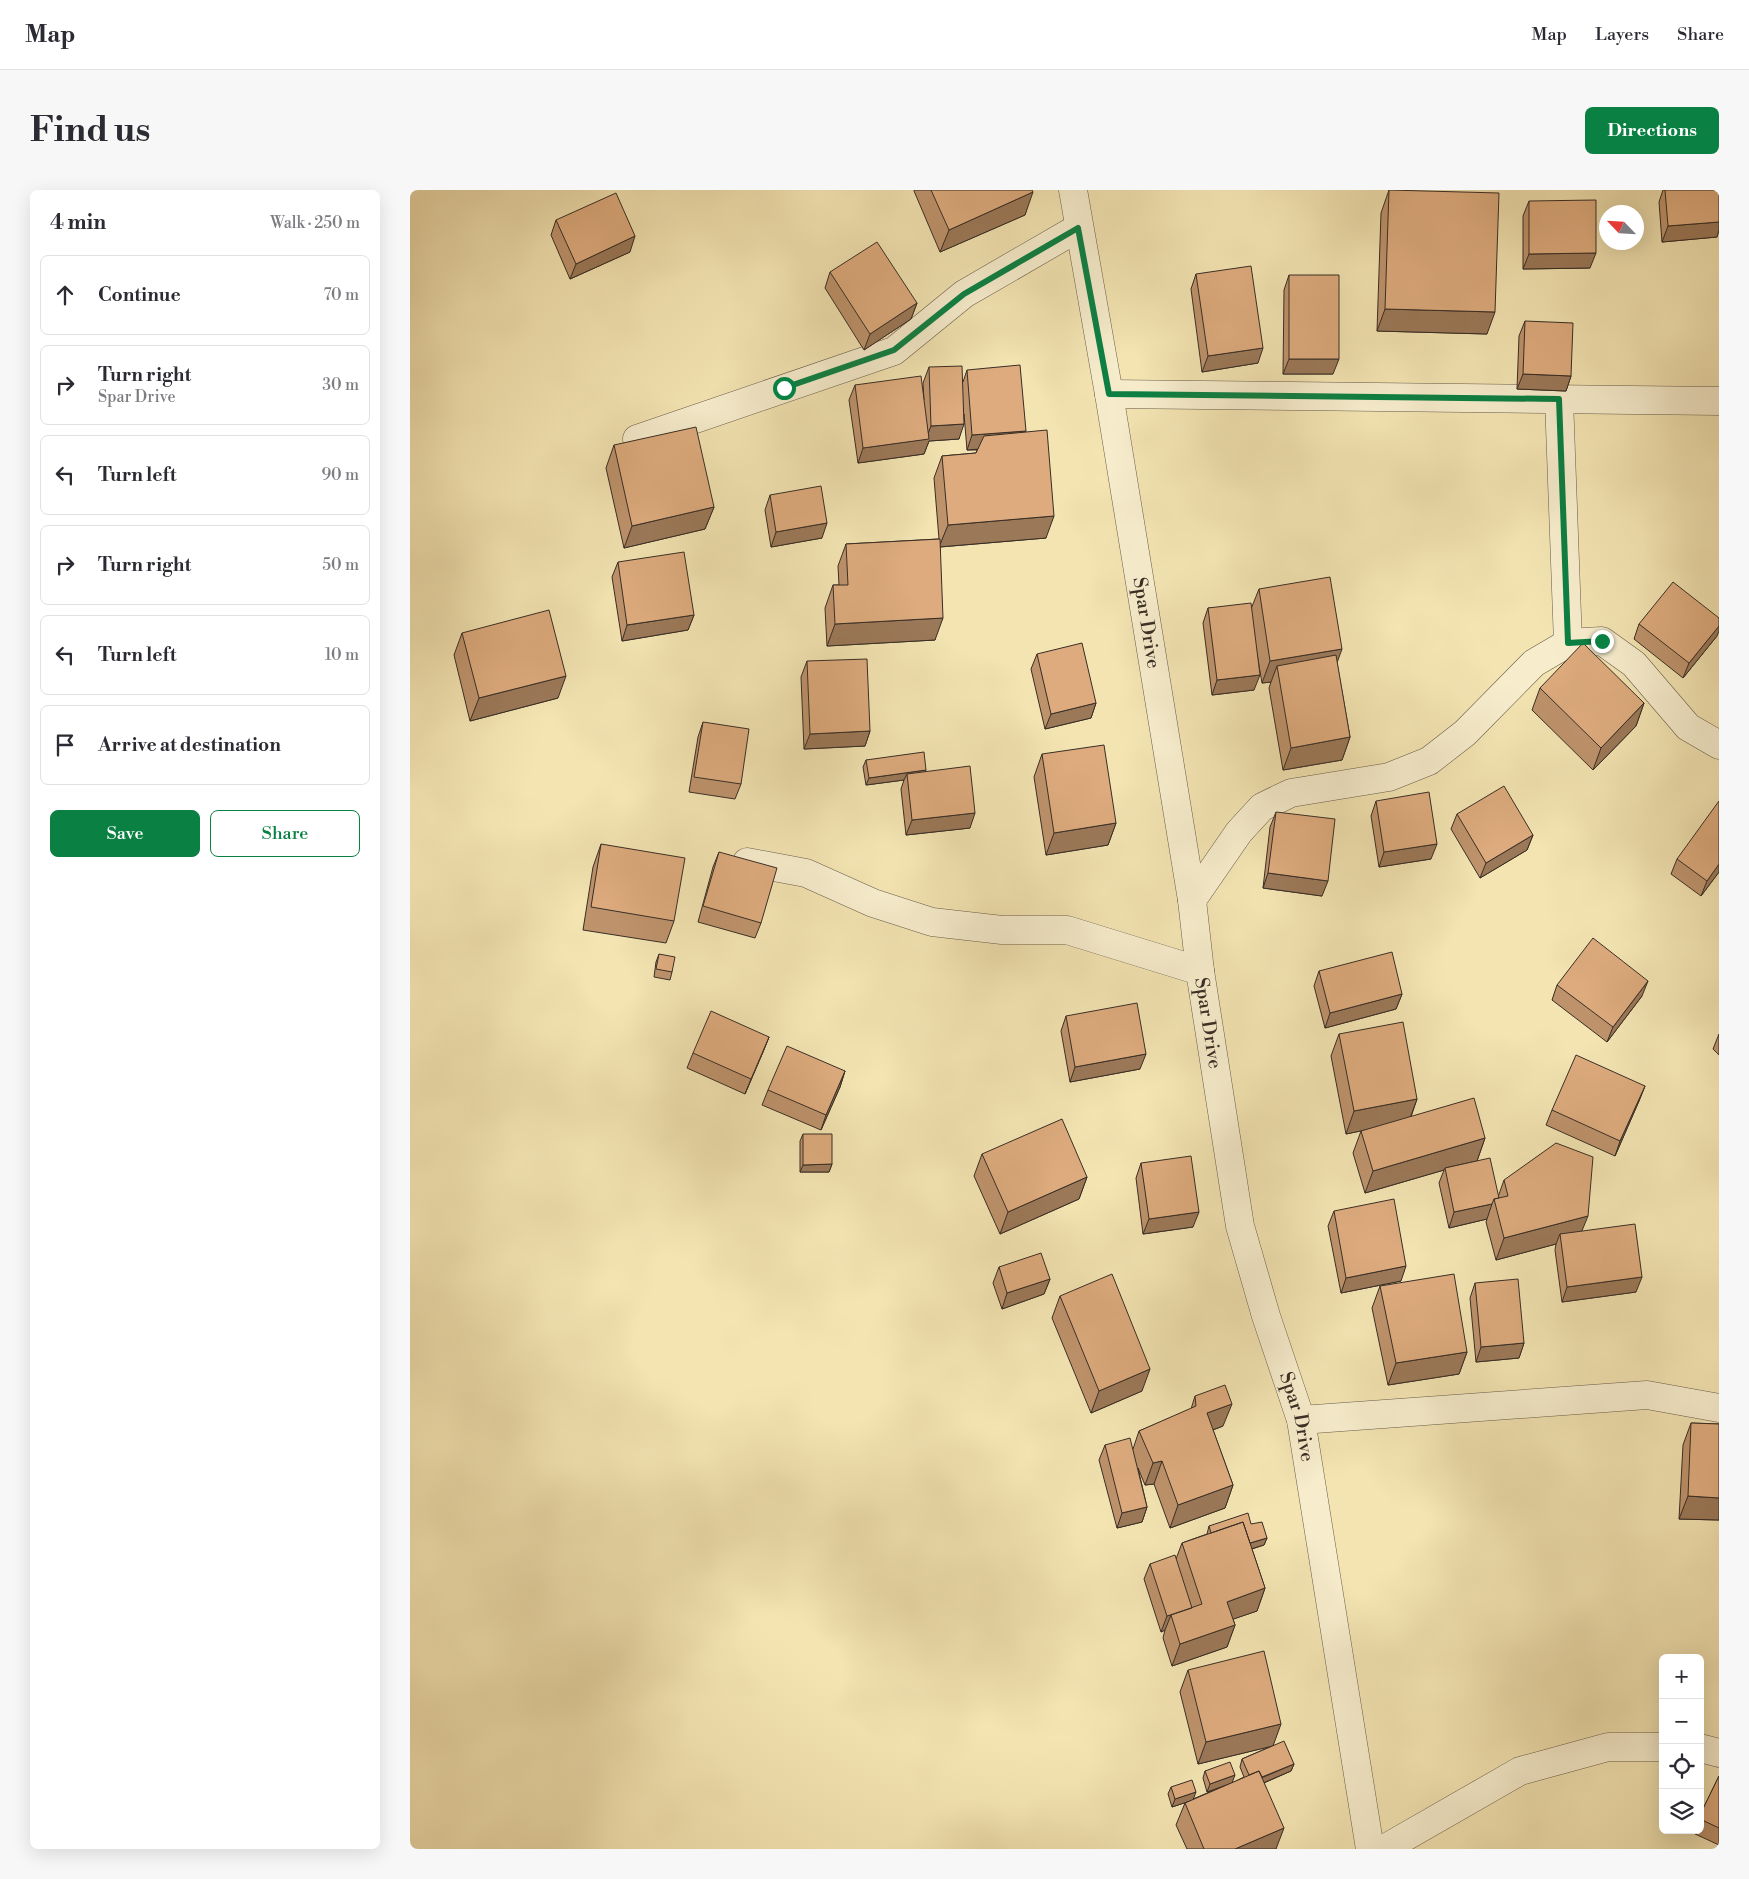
<!DOCTYPE html>
<html lang="en">
<head>
<meta charset="utf-8">
<style>
  body { margin:0; font-family:"Libre Bodoni",serif; background:#f7f7f7; color:#2b2b33 }
  .controls { position:absolute; right:15px; bottom:15px; display:grid; overflow:hidden; border-radius:8px; box-shadow:0 5px 20px #0002 }
  .controls button { width:45px; height:45px; display:grid; place-items:center; padding:0; border:0; border-bottom:1px solid #e1e1e2; background:#fff; color:#2b2b33; font:25px sans-serif }
  .compass { position:absolute; left:1189px; top:15px; width:45px; height:45px; border-radius:50%; background:#fff; box-shadow:0 5px 20px #0002; rotate:295deg }
  .stop { position:absolute; width:15px; height:15px; margin:-11px; border:4px solid #0b8043; border-radius:50%; background:#fff }
  .stop.end { background:#0b8043; border-color:#fff; box-shadow:0 1px 5px #0008 }
  .list { margin:0; padding:0; list-style:none }
  h2 { display:flex; justify-content:space-between; align-items:center; height:65px; margin:0; padding:0 20px; font-size:21px }
  h2 small { font-size:16px; font-weight:400; color:#7c7c81 }
  .list li { display:grid; grid-template-columns:32px 1fr auto; gap:15px; align-items:center; box-sizing:border-box; height:80px; margin:0 10px 10px; padding:0 10px; border:1px solid #e1e1e2; border-radius:8px }
  .list b { display:block; font-size:19px; white-space:nowrap }
  .list p { margin:0; font-size:16px; white-space:nowrap; color:#7c7c81 }
  .list em { font-size:16px; font-style:normal; color:#7c7c81 }
  .actions { display:flex; gap:10px; padding:15px 20px }
  .actions a { flex:1; padding:11px 0; border:1px solid #0b8043; border-radius:8px; text-align:center; font-size:18px; color:#0b8043 }
  .actions .main { background:#0b8043; color:#fff }
  .icon { flex:none; width:28px; height:28px; fill:none; stroke:currentColor; stroke-width:2; stroke-linecap:round; stroke-linejoin:round }
  .map { position:relative; flex:none; width:1309px; height:1659px; overflow:hidden; border-radius:8px }
  header { display:flex; align-items:center; gap:30px; box-sizing:border-box; height:70px; padding:0 25px; background:#fff; border-bottom:1px solid #e1e1e2 }
  header strong { font-size:24px }
  nav { display:flex; gap:28px; margin-inline-start:auto; font-size:18px }
  .intro { display:flex; align-items:center; justify-content:space-between; box-sizing:border-box; height:120px; padding:0 30px }
  h1 { margin:0; font-size:35px }
  .button { padding:12px 22px; border-radius:8px; background:#0b8043; color:#fff; font-size:18px; font-weight:700 }
  main { display:flex; gap:30px; padding:0 30px }
  aside { flex:1; background:#fff; border-radius:8px; box-shadow:0 5px 20px #0002 }
  .map>svg:first-child { display:block }
  .lines { fill:none; stroke-linecap:round; stroke-linejoin:round }
  .minor-casing { stroke:#675c49; stroke-width:29 }
  .minor { stroke:#f7edcd; stroke-width:28 }
  .wall { fill:#be936c; stroke:#382e26 }
  .shaded-wall { fill:#9b7858; stroke:#382e26 }
  .building { fill:#ddab7d; stroke:#382e26 }
  .route { stroke:#0b8043; stroke-width:6 }
  .labels { text-anchor:middle; dominant-baseline:central; stroke-width:4; stroke-linejoin:round; paint-order:stroke }
  .street-label { font-size:19px; fill:#382e26; stroke:#f7edcd }
</style>
</head>
<body>
<header>
<strong>Map</strong>
<nav><a>Map</a><a>Layers</a><a>Share</a></nav>
</header>
<div class="intro"><h1>Find us</h1><a class="button">Directions</a></div>
<main>
<aside>
<h2>4 min<small>Walk · 250 m</small></h2>
<ul class="list">
<li><svg class="icon" aria-label="ahead" viewBox="0 0 24 24"><path d="M12 20V5M6 11l6-6 6 6"/></svg><div><b>Continue</b></div><em>70 m</em></li>
<li><svg class="icon" aria-label="right" viewBox="0 0 24 24"><path d="M7 20v-9h11M14 6l5 5-5 5"/></svg><div><b>Turn right</b><p>Spar Drive</p></div><em>30 m</em></li>
<li><svg class="icon" aria-label="left" viewBox="0 0 24 24"><path d="M17 20v-9H6M10 6l-5 5 5 5"/></svg><div><b>Turn left</b></div><em>90 m</em></li>
<li><svg class="icon" aria-label="right" viewBox="0 0 24 24"><path d="M7 20v-9h11M14 6l5 5-5 5"/></svg><div><b>Turn right</b></div><em>50 m</em></li>
<li><svg class="icon" aria-label="left" viewBox="0 0 24 24"><path d="M17 20v-9H6M10 6l-5 5 5 5"/></svg><div><b>Turn left</b></div><em>10 m</em></li>
<li><svg class="icon" aria-label="arrive" viewBox="0 0 24 24"><path d="M6 21V4h12l-3 4 3 4H6"/></svg><div><b>Arrive at destination</b></div></li>
</ul>
<div class="actions"><a class="main">Save</a><a>Share</a></div>
</aside>
<div class="map">
<svg width="1309" height="1659" viewBox="0 0 1309 1659">
  <rect width="100%" height="100%" fill="#f3e4b2"/>
  <filter id="stains"><feTurbulence type="fractalNoise" baseFrequency=".004" numOctaves="4"/><feColorMatrix values="0 0 0 0 .2 0 0 0 0 .09 0 0 0 0 .02 0 0 0 .5 -.17"/></filter>
  <radialGradient id="worn" r=".72"><stop offset=".6" stop-color="#630" stop-opacity="0"/><stop offset="1" stop-color="#630" stop-opacity=".3"/></radialGradient>
  <g class="lines">
    <defs>
      <g id="minor">
        <path id="s1" d="M663 0 699 204 782 710 790 781 830 1036 856 1126 891 1230 960 1659"/>
        <path d="M699 204 1309 211"/>
        <path d="M1149 209 1158 453"/>
        <path d="M227 249 484 161 554 104 668 38"/>
        <path d="M337 672 396 683 463 713 522 732 592 740H657L790 781"/>
        <path d="M782 710 829 642 852 617 881 603 979 587 1019 571 1055 543 1124 473 1158 453 1192 451 1224 474 1278 537 1309 555"/>
        <path d="M891 1230 1237 1205 1309 1218"/>
        <path d="M1290 1558 1309 1563"/>
        <path d="M974 1659 1110 1581 1198 1557H1253"/>
      </g>
    </defs>
    <!-- minor casing -->
    <use href="#minor" class="minor-casing"/>
    <!-- minor -->
    <use href="#minor" class="minor"/>
  </g>
  <!-- wall -->
  <path class="wall" d="M504 0H622L615 25 530 62 504 1Z
    M979 0 1077 144 967 141 971 23Z
    M1253 0H1309V40L1307 47 1252 52 1249 12Z
    M1119 11 1180 78 1113 79V26Z
    M146 30 220 62 160 89 141 45Z
    M420 82 507 113 501 129 454 160 415 98Z
    M786 84 848 173 792 182 781 99Z
    M879 85 923 184H873L874 100Z
    M1115 131 1161 186 1156 201 1107 199 1109 146Z
    M519 177 553 192 557 180 615 242 636 348 530 357 525 450 417 456 415 418 423 395H429L428 376 436 354 529 349 524 288 532 266 566 263 567 260H557L554 224 549 249 519 251 514 264 448 273 439 210 445 195 514 210 513 193Z
    M204 255 304 317 295 339 214 358 196 278Z
    M360 305 412 348 361 357 355 320Z
    M208 372 284 425 278 440 212 451 202 387Z
    M849 399 927 473 940 547 932 570 873 580 859 498 861 492 852 493 846 458 844 500 802 505 793 433 798 418 841 419Z
    M1229 434 1307 446 1273 488 1224 449Z
    M52 443 148 508 60 531 44 465Z
    M627 464 686 513 681 528 635 539 621 479Z
    M397 471 460 541 455 556 394 559 391 487Z
    M1130 498 1234 513 1226 536 1183 580 1122 520Z
    M293 532 331 594 325 609 279 602 288 547Z
    M632 564 706 633 698 655 636 665 624 587Z
    M456 570 516 581 560 638 496 645 491 599 494 590 456 595 453 577Z
    M966 611 1021 669 969 677 961 626Z
    M866 622 912 706 853 698 860 637Z
    M1047 624 1123 645 1117 660 1070 688 1041 639Z
    M191 654 264 731 256 753 173 740 183 677Z
    M309 662 351 733 345 748 288 732 303 677Z
    M1267 669 1309 682 1291 706 1261 684Z
    M249 764 262 782 260 790 244 787 246 772Z
    M909 781 992 804 986 819 915 838 904 796Z
    M1147 795 1232 806 1197 852 1142 810Z
    M656 826 730 879 660 892 651 841Z
    M929 844 1007 909 1001 927 1075 948 1067 971 1088 1007 1094 990 1172 1041 1226 1102 1152 1112 1145 1060 1146 1054 1086 1070 1076 1032 1077 1029 1039 1038 1029 993 1034 980 955 1003 943 963 951 941 955 940 936 944 921 866Z
    M1309 844V865L1303 859Z
    M359 847 353 862 335 904 277 878 283 863Z
    M435 881 430 897 411 940 352 915 358 900Z
    M1235 896 1229 911 1205 966 1136 935 1142 920Z
    M393 944 422 974 419 982H390V951Z
    M572 964 677 987 669 1009 590 1044 564 986Z
    M731 973 783 1037 733 1044 726 988Z
    M924 1021 991 1091 931 1103 918 1036Z
    M589 1077 640 1089 634 1104 592 1119 583 1093Z
    M1065 1093 1114 1153 1109 1168 1066 1172 1060 1108Z
    M970 1096 1057 1162 1049 1184 978 1195 962 1118Z
    M650 1106 732 1201 681 1223 642 1128Z
    M785 1206 813 1236 803 1240 823 1295 815 1318 760 1338 744 1294 735 1295 728 1278 737 1317 732 1332 707 1338 689 1270 695 1255 723 1259 729 1241 781 1219Z
    M1281 1233 1309 1234V1330L1269 1329 1273 1255Z
    M841 1334 857 1348 854 1355 842 1359 855 1398 847 1421 823 1429 825 1435 817 1457 762 1476 753 1448 755 1440 751 1442 734 1389 740 1374 766 1369 772 1353 797 1344 799 1336Z
    M778 1480 863 1556 884 1574 881 1581 854 1593 866 1659H777L766 1635 775 1613 777 1612 762 1617 758 1604 761 1597 783 1609 816 1595 797 1602 793 1588 795 1581 822 1593 834 1587 830 1577 832 1569 862 1556 788 1574 770 1502Z
    M1309 1586V1655L1283 1643 1284 1640H1290V1625Z"/>
  <!-- shaded-wall -->
  <path class="shaded-wall" d="M623 2 615 25 530 62 539 40Z
    M1309 32V40L1307 47 1252 52 1258 36Z
    M225 46 220 62 160 89 166 74Z
    M1186 63 1180 78 1113 79 1119 64Z
    M507 113 501 129 454 160 460 144Z
    M975 119 1085 122 1077 144 967 141Z
    M853 158 848 173 792 182 798 166Z
    M879 169H929L923 184H873Z
    M1113 184 1161 186 1156 201 1107 199Z
    M554 234 549 249 519 251 514 264 448 273 453 258 516 249 521 236Z
    M616 241 610 256 557 260 562 245Z
    M304 317 295 339 214 358 222 336Z
    M644 326 636 348 529 357 538 335Z
    M417 333 412 348 361 357 366 342Z
    M284 425 278 440 212 451 217 435Z
    M533 428 525 450 417 456 425 434Z
    M1309 436V441L1307 446 1273 488 1279 473Z
    M932 459 924 481 867 476 861 492 852 493 860 471Z
    M850 485 844 500 802 505 807 490Z
    M156 486 148 508 60 531 69 508Z
    M686 513 681 528 635 539 641 524Z
    M1234 513 1226 536 1183 580 1191 558Z
    M460 541 455 556 394 559 400 544Z
    M940 547 932 570 873 580 881 558Z
    M516 580 513 588 497 584 494 590 456 595 459 588Z
    M565 623 560 638 496 645 502 630Z
    M706 633 698 655 636 665 644 643Z
    M1123 645 1117 660 1070 688 1076 673Z
    M1027 654 1021 669 969 677 974 662Z
    M1309 674V682L1291 706 1297 691Z
    M858 683 918 691 912 706 853 698Z
    M1238 791 1232 806 1197 852 1203 837Z
    M992 804 986 819 915 838 920 823Z
    M359 847 353 862 335 904 341 889Z
    M736 864 730 879 660 892 665 877Z
    M435 881 430 897 411 940 416 925Z
    M1235 896 1229 911 1205 966 1210 951Z
    M1007 909 999 931 936 944 944 921Z
    M1075 948 1067 971 1035 978 1034 980 955 1003 963 981Z
    M422 974 419 982H390L393 975Z
    M677 987 669 1009 590 1044 598 1022Z
    M1082 1014 1077 1029 1039 1038 1044 1022Z
    M789 1022 783 1037 733 1044 739 1029Z
    M1178 1026 1169 1048 1150 1044 1146 1054 1086 1070 1094 1048Z
    M996 1076 991 1091 931 1103 936 1088Z
    M1232 1087 1226 1102 1152 1112 1157 1097Z
    M640 1089 634 1104 592 1119 597 1103Z
    M1114 1153 1109 1168 1066 1172 1071 1157Z
    M1057 1162 1049 1184 978 1195 986 1173Z
    M740 1179 732 1201 681 1223 689 1201Z
    M822 1214 813 1236 789 1245 797 1223Z
    M752 1271 744 1294 735 1295 743 1273Z
    M823 1295 815 1318 760 1338 768 1315Z
    M1278 1306 1309 1308V1330L1269 1329Z
    M737 1317 732 1332 707 1338 712 1323Z
    M857 1348 854 1355 831 1362 834 1355Z
    M855 1398 847 1421 809 1434 817 1412Z
    M782 1418 761 1425 755 1440 751 1442 757 1426Z
    M825 1435 817 1457 762 1476 770 1454Z
    M871 1534 863 1556 788 1574 796 1552Z
    M884 1574 881 1581 839 1599 842 1592Z
    M825 1585 822 1593 797 1602 800 1594Z
    M786 1602 783 1610 762 1617 765 1609Z
    M874 1638 866 1659H825Z"/>
  <!-- building -->
  <path class="building" d="M521 0H622L623 2 539 40Z
    M979 0 1089 3 1085 122 975 119Z
    M1255 0H1309V32L1258 36Z
    M206 3 225 46 166 74 146 30Z
    M1186 10V63L1119 64V11Z
    M467 52 507 113 460 144 420 82Z
    M841 76 853 158 798 166 786 84Z
    M879 85H929V169H879Z
    M1115 131 1163 133 1161 186 1113 184Z
    M610 175 616 241 562 245 557 180Z
    M552 176 554 234 521 236 519 177Z
    M511 186 519 249 453 258 445 195Z
    M286 237 304 317 222 336 204 255Z
    M637 240 644 326 538 335 532 266 566 263 574 246Z
    M411 296 417 333 366 342 360 305Z
    M530 349 533 428 425 434 423 395H438L436 354Z
    M274 362 284 425 217 435 208 372Z
    M920 387 932 459 860 471 849 399Z
    M1263 392 1309 428V436L1279 473 1229 434Z
    M841 413 850 485 807 490 798 418Z
    M139 420 156 486 69 508 52 443Z
    M672 453 686 513 641 524 627 464Z
    M1173 453 1234 513 1191 558 1130 498Z
    M926 465 940 547 881 558 867 476Z
    M457 469 460 541 400 544 397 471Z
    M293 532 339 539 331 594 284 587Z
    M694 555 706 633 644 643 632 564Z
    M514 562 516 580 459 588 456 570Z
    M560 576 565 623 502 630 497 584Z
    M1094 596 1123 645 1076 673 1047 624Z
    M1019 602 1027 654 974 662 966 611Z
    M1309 611V674L1297 691 1267 669Z
    M866 622 925 629 918 691 858 683Z
    M191 654 275 668 264 731 181 717Z
    M309 662 367 678 351 733 293 716Z
    M1183 748 1238 791 1203 837 1147 795Z
    M982 762 992 804 920 823 909 781Z
    M249 764 265 767 262 782 246 779Z
    M727 813 736 864 665 877 656 826Z
    M301 821 359 847 341 889 283 863Z
    M993 832 1007 909 944 921 929 844Z
    M377 856 435 881 416 925 358 900Z
    M1166 865 1235 896 1210 951 1142 920Z
    M1064 908 1075 948 963 981 951 941Z
    M652 929 677 987 598 1022 572 964Z
    M393 944H422V974L393 975Z
    M1146 953 1183 967 1178 1026 1094 1048 1084 1009 1098 1006 1094 990Z
    M781 966 789 1022 739 1029 731 973Z
    M1080 968 1089 1008 1084 1009 1082 1014 1044 1022 1035 978Z
    M984 1009 996 1076 936 1088 924 1021Z
    M1225 1034 1232 1087 1157 1097 1150 1044Z
    M631 1063 640 1089 597 1103 589 1077Z
    M702 1084 740 1179 689 1201 650 1106Z
    M1044 1084 1057 1162 986 1173 970 1096Z
    M1108 1089 1114 1153 1071 1157 1065 1093Z
    M815 1195 822 1214 797 1223 823 1295 768 1315 752 1271 743 1273 729 1241 786 1216 785 1206Z
    M1281 1233 1309 1234V1308L1278 1306Z
    M720 1248 737 1317 712 1323 695 1255Z
    M838 1323 841 1334 852 1332 857 1348 840 1353 833 1332 801 1343 799 1336Z
    M833 1332 855 1398 817 1412 825 1435 770 1454 761 1425 792 1414 772 1353Z
    M765 1365 782 1418 757 1426 740 1374Z
    M854 1461 871 1534 796 1552 778 1480Z
    M874 1551 884 1574 852 1587 849 1581 839 1585 832 1569Z
    M820 1572 825 1585 800 1594 795 1581Z
    M849 1581 874 1638 825 1659H794L775 1613Z
    M1309 1586V1638L1290 1629V1625Z
    M782 1590 786 1602 765 1609 761 1597Z"/>
  <g class="lines">
    <!-- route -->
    <path class="route" d="M374 198 484 160 554 104 668 38 699 204 1149 209 1158 453 1192 451"/>
  </g>
  <g class="labels">
    <!-- street labels -->
    <g class="street-label">
      <text stroke="none"><textPath href="#s1" startOffset="439">Spar Drive</textPath></text>
      <text stroke="none"><textPath href="#s1" startOffset="844">Spar Drive</textPath></text>
      <text stroke="none"><textPath href="#s1" startOffset="1249">Spar Drive</textPath></text>
    </g>
  </g>
  <rect width="100%" height="100%" filter="url(#stains)"/>
  <rect width="100%" height="100%" fill="url(#worn)"/>
</svg>
<div class="controls">
<button>+</button>
<button>−</button>
<button><svg class="icon" aria-label="locate" viewBox="0 0 24 24"><circle cx="12" cy="12" r="6"/><path d="M12 2v4M12 18v4M2 12h4M18 12h4"/></svg></button>
<button><svg class="icon" aria-label="layers" viewBox="0 0 24 24"><path d="M12 4l9 5-9 5-9-5zM3 14l9 5 9-5"/></svg></button>
</div>
<svg class="compass" viewBox="-18 -18 36 36"><path d="M0-13l5 13h-10z" fill="#e53935"/><path d="M0 13l5-13h-10z" fill="#7c7c81"/></svg>
<div class="stop" style="left:374px;top:198px"></div>
<div class="stop end" style="left:1192px;top:451px"></div>
</div>
</main>
</body>
</html>
